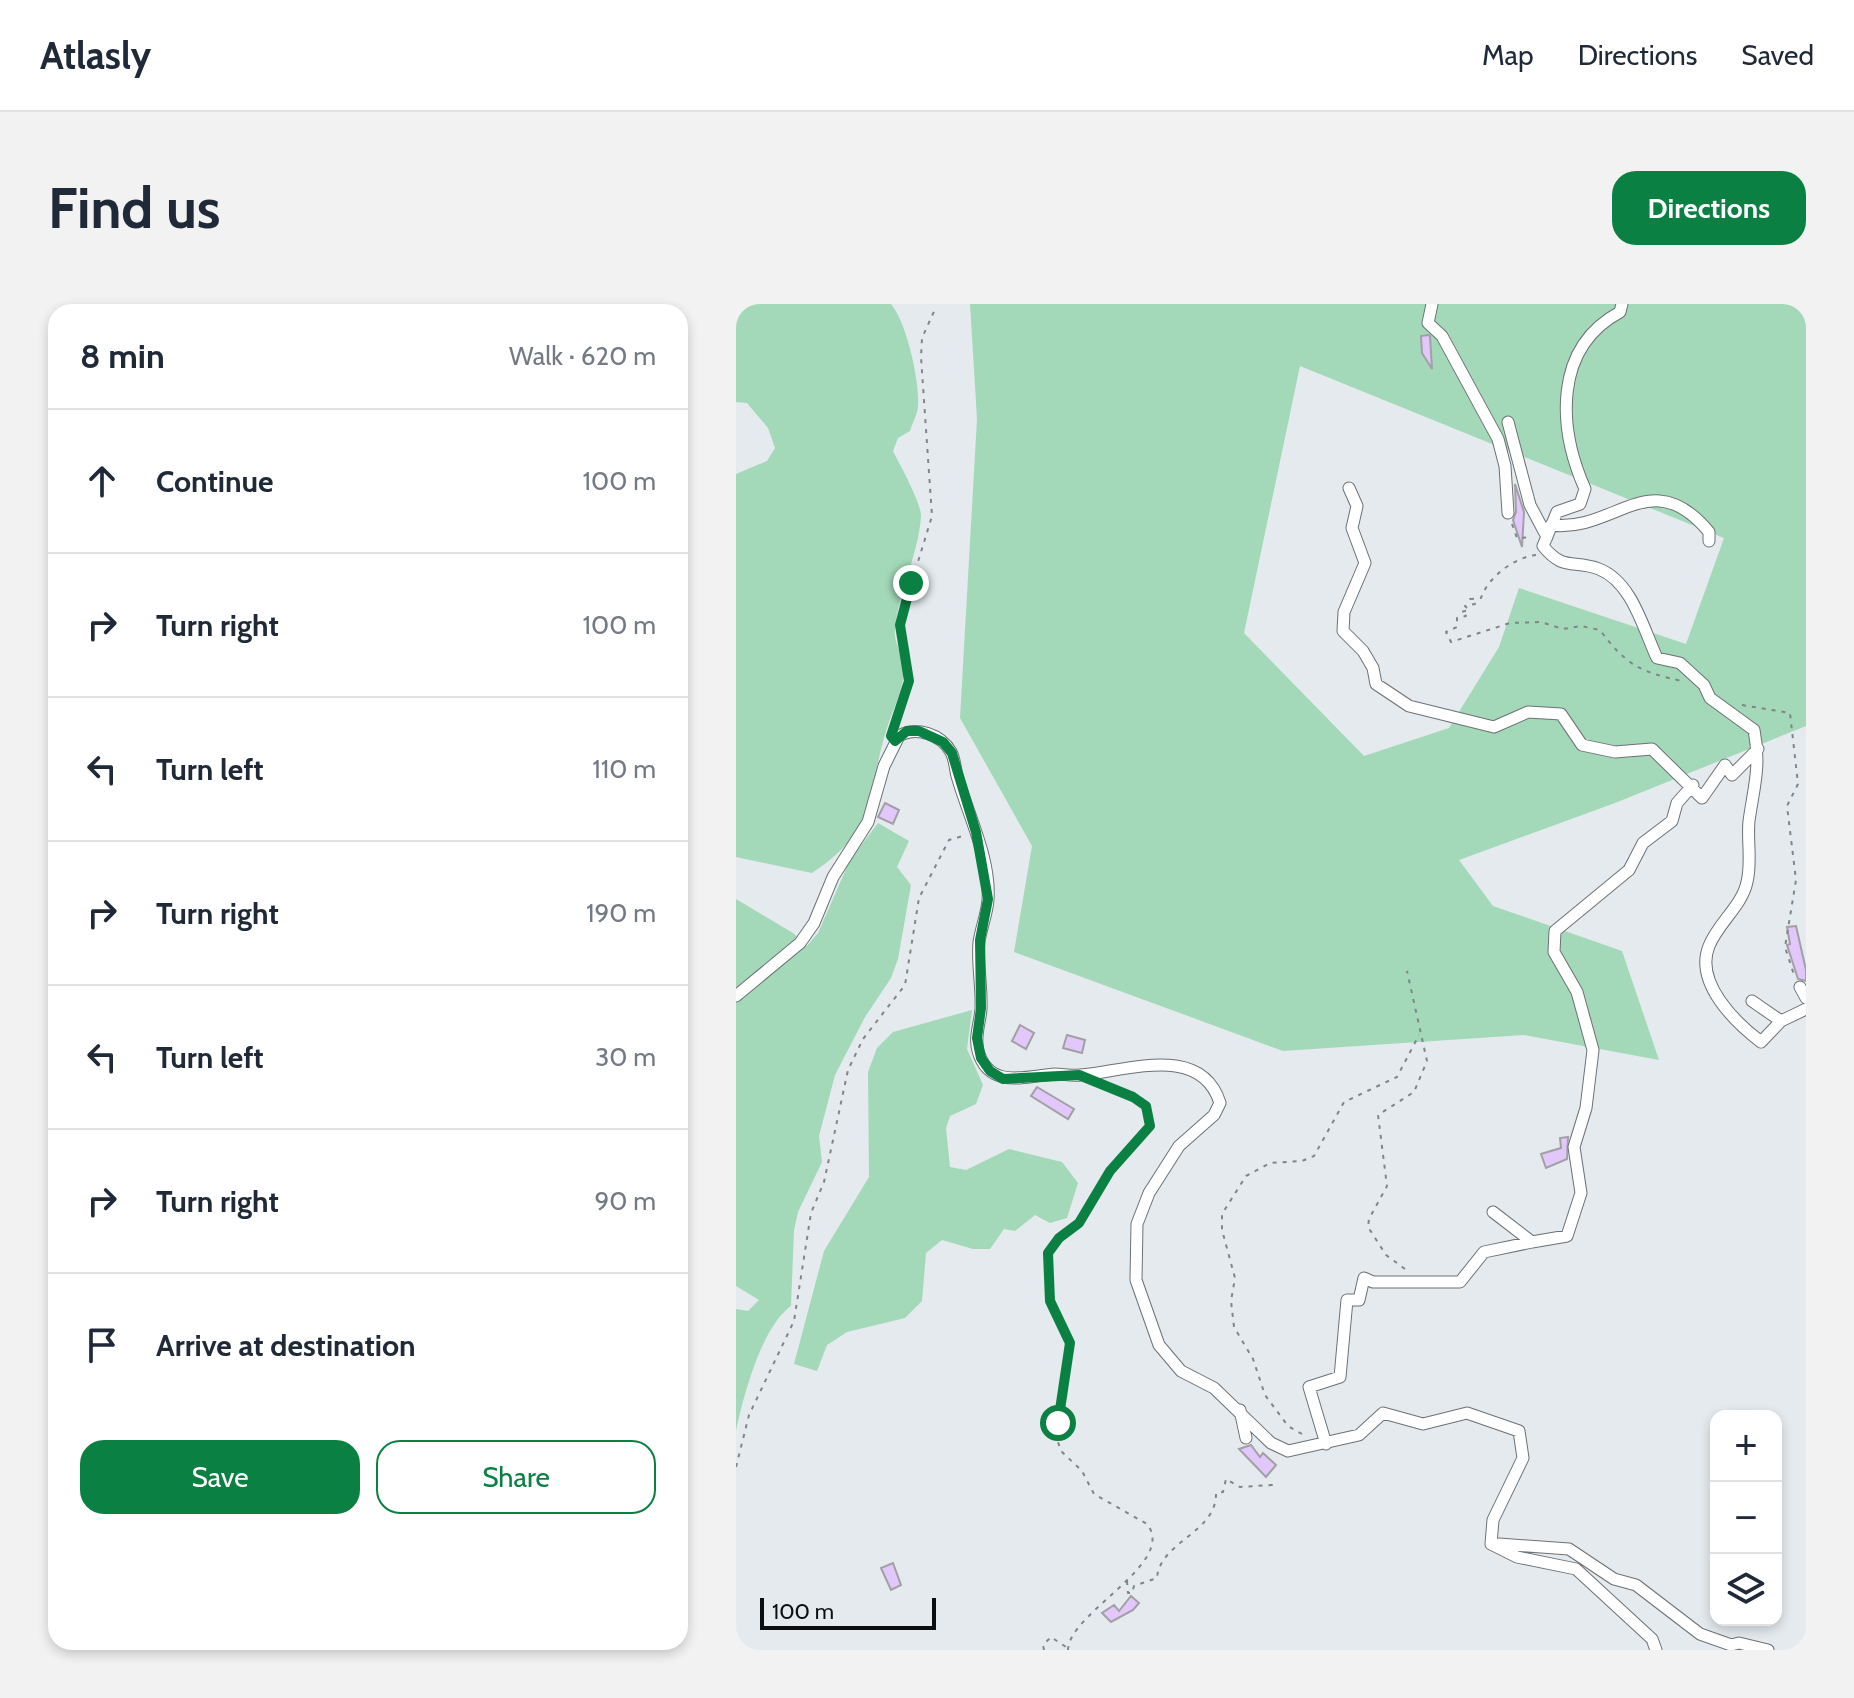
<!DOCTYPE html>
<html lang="en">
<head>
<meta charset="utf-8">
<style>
  body { margin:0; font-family:Cabin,sans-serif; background:#f2f2f3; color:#1f2937 }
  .controls { position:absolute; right:24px; bottom:24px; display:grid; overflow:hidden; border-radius:16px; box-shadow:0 4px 12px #0003 }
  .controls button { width:72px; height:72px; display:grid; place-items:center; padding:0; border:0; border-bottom:2px solid #e0e1e3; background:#fff; color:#1f2937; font:40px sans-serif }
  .scale { position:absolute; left:24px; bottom:20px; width:176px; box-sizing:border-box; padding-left:8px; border:4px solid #0c0e0f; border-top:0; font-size:22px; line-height:28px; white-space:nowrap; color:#0c0e0f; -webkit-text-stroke:6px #e4eaee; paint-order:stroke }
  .stop { position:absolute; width:24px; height:24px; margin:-18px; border:6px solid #0b8043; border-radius:50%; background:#fff }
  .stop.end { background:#0b8043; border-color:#fff; box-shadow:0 2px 8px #0008 }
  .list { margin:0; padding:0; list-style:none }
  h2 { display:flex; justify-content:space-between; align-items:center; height:104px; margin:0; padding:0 32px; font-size:34px }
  h2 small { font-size:26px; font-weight:400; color:#747a83 }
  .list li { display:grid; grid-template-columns:52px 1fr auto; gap:24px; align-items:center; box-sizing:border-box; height:144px; padding:0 32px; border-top:2px solid #e0e1e3 }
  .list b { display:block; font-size:30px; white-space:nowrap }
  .list em { font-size:26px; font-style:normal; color:#747a83 }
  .actions { display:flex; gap:16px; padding:24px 32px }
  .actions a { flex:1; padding:18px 0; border:2px solid #0b8043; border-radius:24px; text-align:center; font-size:28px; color:#0b8043 }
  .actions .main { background:#0b8043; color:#fff }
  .icon { flex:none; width:44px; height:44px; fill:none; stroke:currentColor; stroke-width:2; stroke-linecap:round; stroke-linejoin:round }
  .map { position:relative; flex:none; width:1070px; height:1346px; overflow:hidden; border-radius:24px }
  header { display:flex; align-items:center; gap:48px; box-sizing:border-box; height:112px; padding:0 40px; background:#fff; border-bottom:2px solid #e0e1e3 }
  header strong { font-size:38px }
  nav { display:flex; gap:44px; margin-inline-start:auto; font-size:28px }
  .intro { display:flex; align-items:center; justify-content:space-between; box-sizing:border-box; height:192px; padding:0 48px }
  h1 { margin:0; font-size:56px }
  .button { padding:20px 36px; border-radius:24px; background:#0b8043; color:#fff; font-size:28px; font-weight:700 }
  main { display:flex; gap:48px; padding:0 48px }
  aside { flex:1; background:#fff; border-radius:24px; box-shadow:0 4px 12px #0003 }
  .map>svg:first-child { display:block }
  .green { fill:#a3d9b8; fill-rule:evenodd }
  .building { fill:#e2c7fb; stroke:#a29fa5; stroke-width:2 }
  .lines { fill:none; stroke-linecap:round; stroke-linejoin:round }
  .minor-casing { stroke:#6c7175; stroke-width:13 }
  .path { stroke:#818588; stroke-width:2; stroke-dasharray:4 6; stroke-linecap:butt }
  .minor { stroke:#fff; stroke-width:11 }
  .route { stroke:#0b8043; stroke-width:10 }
</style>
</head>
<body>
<header>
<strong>Atlasly</strong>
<nav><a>Map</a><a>Directions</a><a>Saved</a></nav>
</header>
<div class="intro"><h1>Find us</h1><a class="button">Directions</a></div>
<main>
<aside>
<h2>8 min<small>Walk · 620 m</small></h2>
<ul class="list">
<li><svg class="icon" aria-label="ahead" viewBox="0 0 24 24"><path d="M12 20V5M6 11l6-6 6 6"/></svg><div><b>Continue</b></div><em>100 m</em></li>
<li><svg class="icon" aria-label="right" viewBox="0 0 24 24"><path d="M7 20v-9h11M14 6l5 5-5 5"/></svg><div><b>Turn right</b></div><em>100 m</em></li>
<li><svg class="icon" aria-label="left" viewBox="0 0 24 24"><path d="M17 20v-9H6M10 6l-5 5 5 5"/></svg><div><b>Turn left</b></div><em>110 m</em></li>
<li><svg class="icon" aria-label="right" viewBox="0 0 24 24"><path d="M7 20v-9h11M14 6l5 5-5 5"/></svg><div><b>Turn right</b></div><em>190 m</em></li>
<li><svg class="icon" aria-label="left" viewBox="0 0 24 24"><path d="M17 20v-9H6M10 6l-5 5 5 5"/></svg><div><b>Turn left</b></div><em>30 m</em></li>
<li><svg class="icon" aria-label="right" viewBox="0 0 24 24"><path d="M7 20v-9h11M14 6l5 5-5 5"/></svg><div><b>Turn right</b></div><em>90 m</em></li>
<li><svg class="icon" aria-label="arrive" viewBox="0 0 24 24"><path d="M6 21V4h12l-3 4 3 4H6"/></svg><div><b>Arrive at destination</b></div></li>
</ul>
<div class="actions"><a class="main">Save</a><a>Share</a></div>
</aside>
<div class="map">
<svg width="1070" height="1346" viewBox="0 0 1070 1346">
  <rect width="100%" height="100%" fill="#e4eaee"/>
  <!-- green -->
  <path class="green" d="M0 0H155C171 19 184 78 182 103 181 111 176 120 174 127L162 134 157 147C164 161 186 200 185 213 182 252 162 288 159 326 157 339 169 353 168 366 167 388 157 404 151 424 130 491 142 526 76 569L0 553V170L31 157 39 144 32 124 11 99 0 98Z
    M234 0H1070V422L879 499 723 556 757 602 886 647 923 756 788 731 547 747 278 648 296 542 224 414 241 115ZM564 62 988 234 950 340 783 284 763 343 713 424 628 452 508 329Z
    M142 519 173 537 161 563 175 581 162 655 155 674 129 713 99 771 83 832 86 858 62 908 58 926 55 1002C26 1022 7 1093 0 1127V1005L12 1007 23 996 0 982V595L57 629 71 642 82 629 114 556Z
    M236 706 231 745 247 781 240 800 214 812 210 824 214 863 230 866 273 845 326 858 342 879 331 914 314 919 299 911 279 927 268 925 254 945H237L206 936 190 949 186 997 169 1014 111 1028 91 1041 81 1067 58 1060 88 947 133 873 132 768 141 744 157 728Z"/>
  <!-- building -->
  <path class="building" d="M692 31 694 32 696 65 686 49 685 32Z
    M779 180 788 208 786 243 777 216 780 208Z
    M149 499 163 506 157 520 142 513Z
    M1060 622 1070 666V677L1062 675 1051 641 1054 640 1051 623Z
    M284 721 298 729 290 745 276 737Z
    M331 731 349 736 346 749 327 744Z
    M301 783 338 805 332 815 295 792Z
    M832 833 831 855 810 864 805 850 825 844 824 834Z
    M515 1141 524 1153 527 1149 540 1161 530 1173 503 1145Z
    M157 1259 165 1281 155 1286 145 1264Z
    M395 1292 403 1299 397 1306 375 1318 366 1309 378 1301 383 1307Z"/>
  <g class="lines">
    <defs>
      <path id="minor" d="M696 0 692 19 706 32 762 135 769 162 772 209
        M886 0 884 8C817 44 822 124 849 185L844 200 821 208 807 242C828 268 837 255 863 265 896 278 907 324 921 354L944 359 968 381 974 394 1018 426C1025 462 1018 482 1013 517 1011 537 1016 558 1011 578 1006 602 982 619 973 642 958 679 1000 719 1025 738L1045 717
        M772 118 794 201 811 233
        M613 184 621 202 616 224 629 259 608 308 607 327 627 347 637 364 640 380 673 402 758 423 792 408 825 410 846 441 879 448 916 445 966 494 989 461 996 471 1022 445
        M815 221C879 229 915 158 973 228V237
        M1064 683 1070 694
        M0 692 64 639 78 619 97 573 132 518 148 462 163 432C180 422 205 430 215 448 219 455 219 465 221 472 232 511 255 555 252 596 251 610 245 624 243 638 241 660 246 682 245 705 244 719 238 733 242 747 253 786 290 772 319 770 327 770 336 772 344 771 388 768 465 738 484 799L478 811 443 842 413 889 401 920 400 976 423 1041 445 1067 478 1084 535 1139 552 1147 623 1131 647 1109 687 1120 731 1109 783 1127 787 1154 757 1216 755 1240 781 1253 840 1265 916 1335 920 1346
        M1016 697 1045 717 1070 705
        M757 908 796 938 831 932 845 889 838 843 850 804 857 746 841 688 818 648 819 627 893 566 907 539 936 517 941 499 957 481
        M504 1106 510 1134
        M590 1140 573 1083 604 1073 611 996H623L628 974 637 978H724L748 948 796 938
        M763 1240 833 1245 878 1275 900 1281 964 1330 995 1341 1003 1339 1032 1346"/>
    </defs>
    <!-- minor casing -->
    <use href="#minor" class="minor-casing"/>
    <!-- path -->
    <path class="path" d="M776 220 781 234 796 233
      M800 251C779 253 752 273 745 294L734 295 739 300 729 302 733 306 725 308 730 312 721 314V323L710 328 715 338 774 319 805 318 827 325 845 322 864 326C890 361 904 368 946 377
      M1006 401 1054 409 1062 480 1051 502 1060 576 1049 643 1059 674
      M158 421 173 377 164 321 166 310 196 212 185 53 186 34 200 3
      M669 965 650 951 632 923 633 915 651 882 642 811 678 788 691 757 671 667
      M566 1130 552 1122 529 1091 517 1055 498 1023 495 997 499 974 486 926V910L510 872 534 859 566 857 578 852 608 798 661 773 683 731
      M0 1163 13 1111 58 1017 75 909 88 878 112 766 127 735 169 681 183 594 213 536 227 532
      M391 1277 392 1289H396L398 1282 421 1274C424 1237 481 1229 480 1189L487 1188 490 1175 504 1183 536 1181 534 1175
      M308 1346 307 1341 315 1333 330 1343
      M332 1346C333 1308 442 1259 411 1220L358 1190 346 1167 325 1147 322 1138 326 1084 334 1039 314 997 312 949 323 934 343 919 374 867 409 829 415 816 405 797 362 780"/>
    <!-- minor -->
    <use href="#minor" class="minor"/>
  </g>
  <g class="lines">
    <!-- route -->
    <path class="route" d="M175 279 164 321 173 377 155 432 159 437 171 427H183L207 438 216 449 240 528 252 595 244 636 245 704 241 734 245 754 254 767 267 775 343 771 397 793 410 802 414 822 374 867 343 919 323 934 312 949 314 997 334 1039 322 1119"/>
  </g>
</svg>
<div class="controls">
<button>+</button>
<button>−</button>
<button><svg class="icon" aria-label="layers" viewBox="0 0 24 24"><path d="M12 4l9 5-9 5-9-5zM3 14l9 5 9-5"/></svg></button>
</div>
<div class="scale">100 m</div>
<div class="stop" style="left:322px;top:1119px"></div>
<div class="stop end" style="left:175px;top:279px"></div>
</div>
</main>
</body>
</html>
